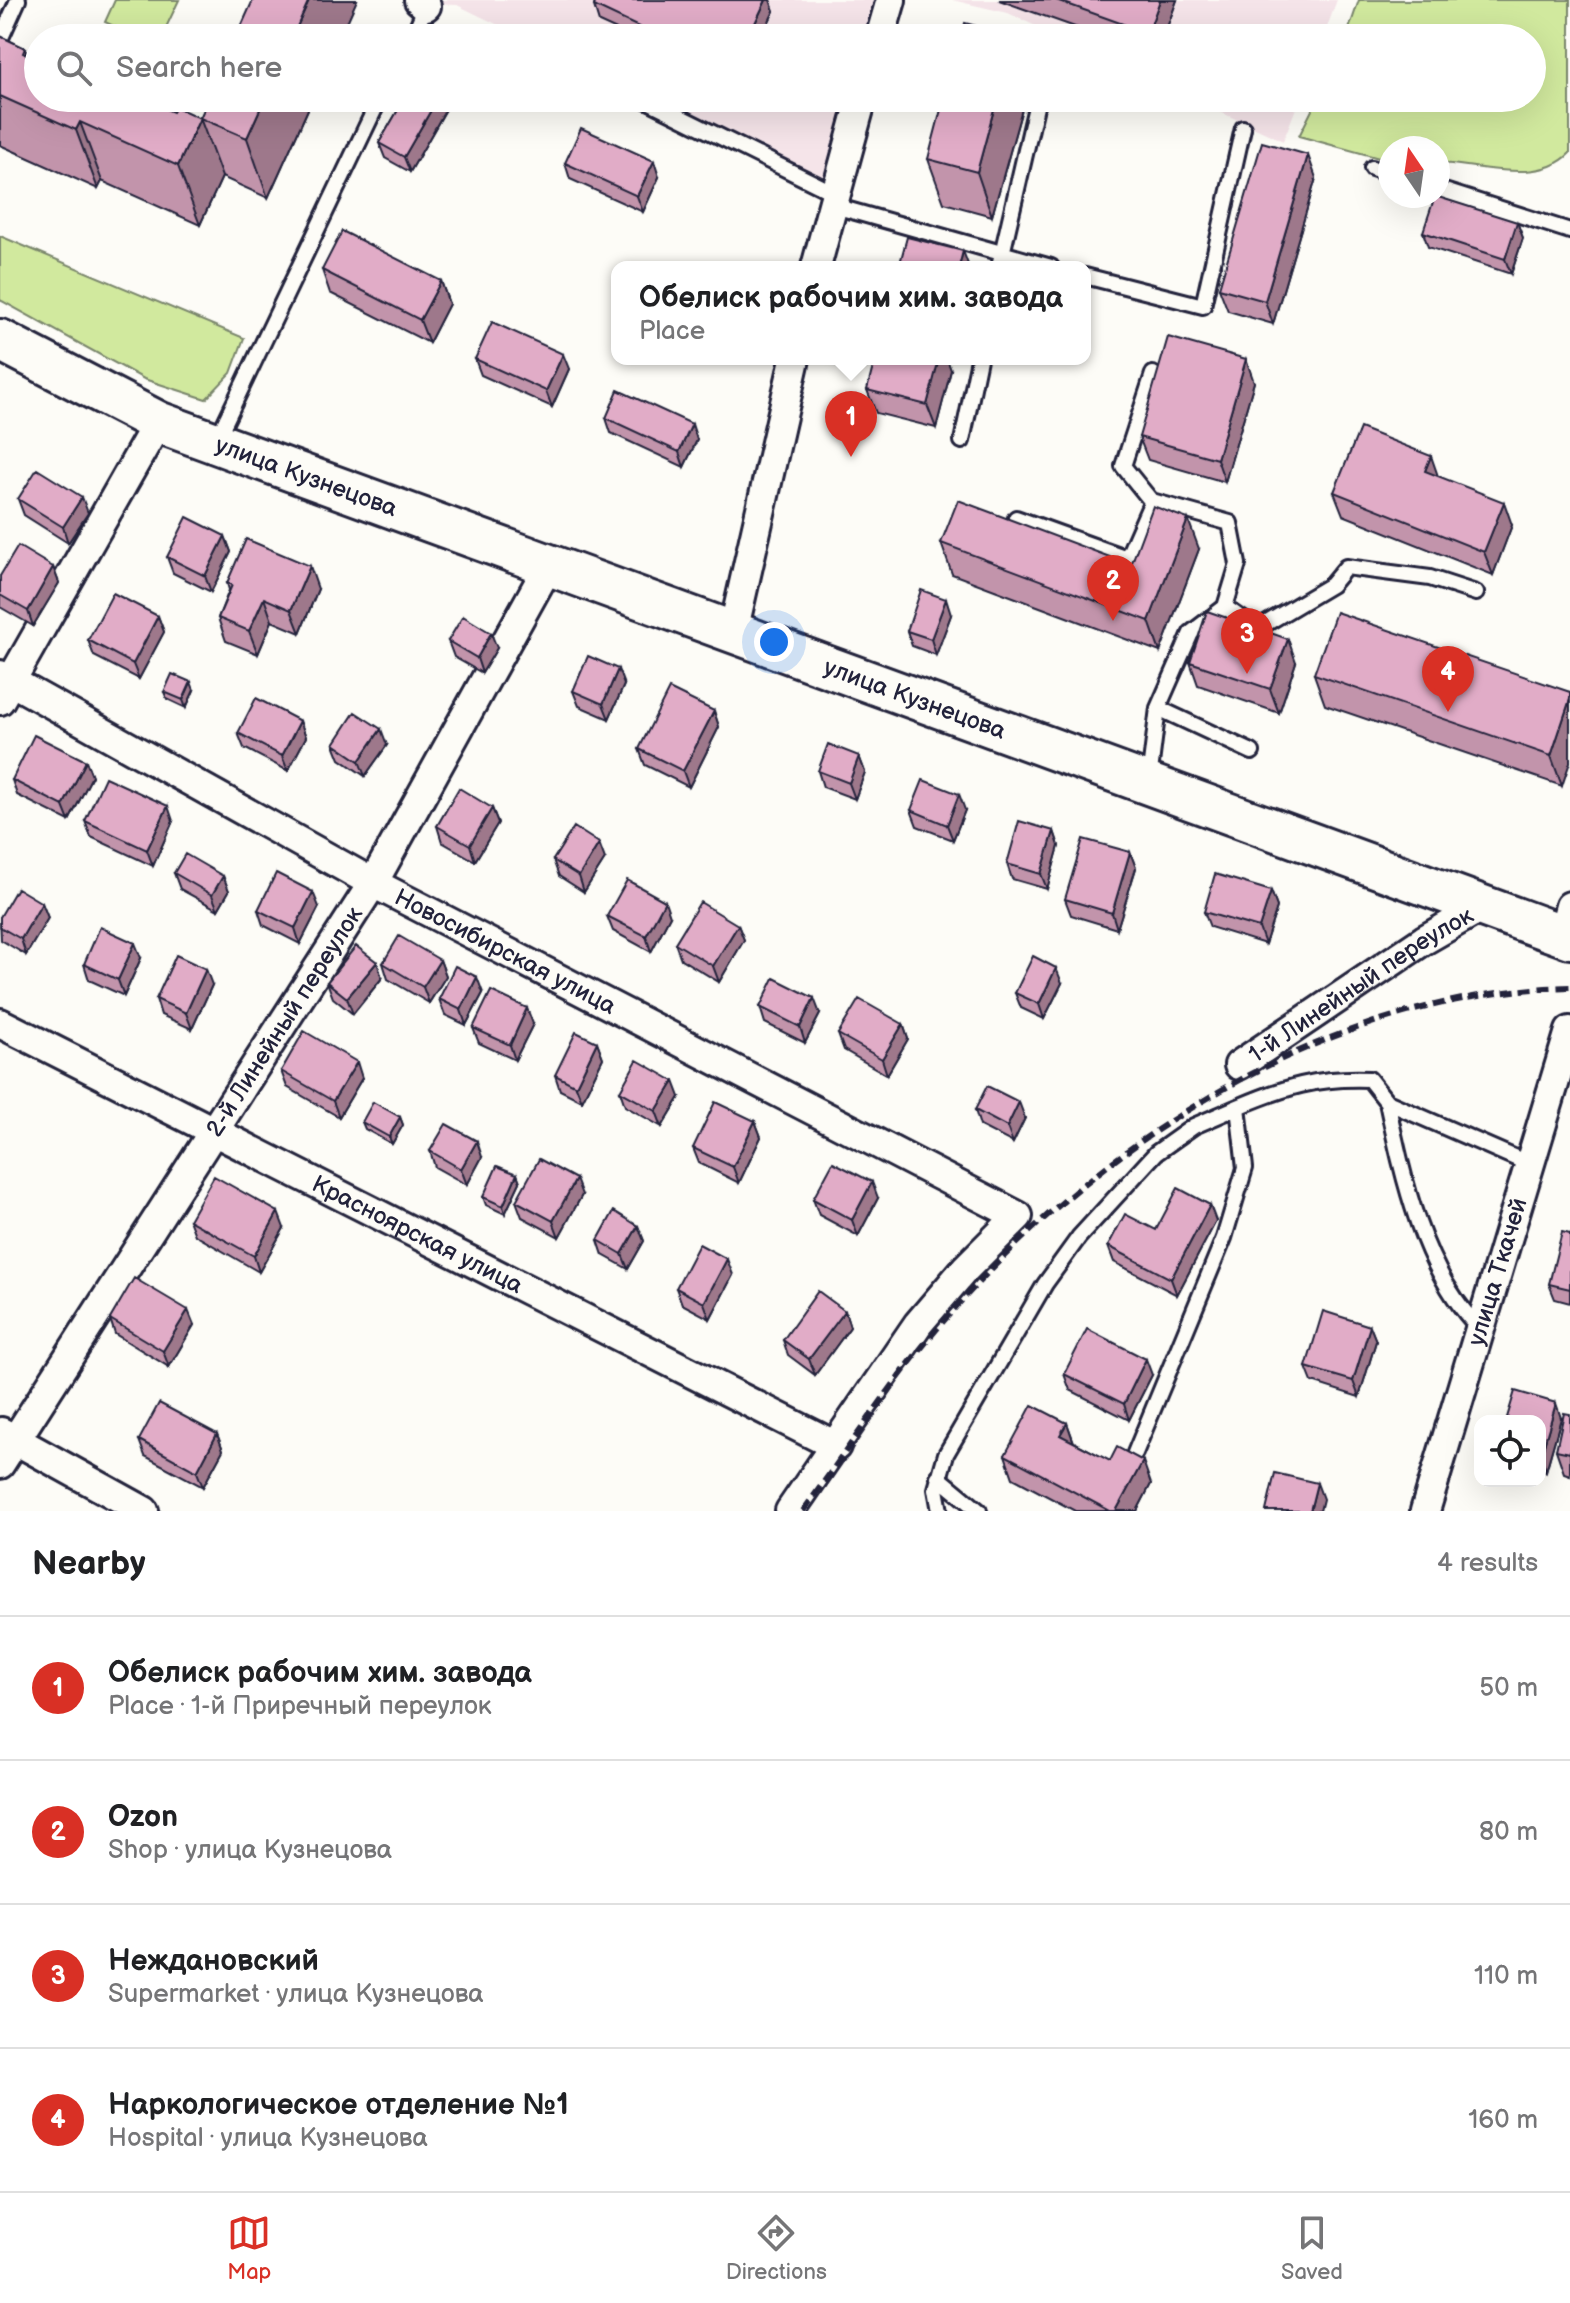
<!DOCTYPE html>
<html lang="en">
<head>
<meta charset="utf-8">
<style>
  body { margin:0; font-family:"Balsamiq Sans",sans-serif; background:#f6f6f6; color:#202124 }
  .controls { position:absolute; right:24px; bottom:24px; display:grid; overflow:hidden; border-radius:16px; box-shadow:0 8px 32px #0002 }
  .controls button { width:72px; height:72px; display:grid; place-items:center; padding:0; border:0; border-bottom:2px solid #e0e0e0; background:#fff; color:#202124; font:40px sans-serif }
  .compass { position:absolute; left:1378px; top:136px; width:72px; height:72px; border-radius:50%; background:#fff; box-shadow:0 8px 32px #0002; rotate:347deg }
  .you { position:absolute; left:774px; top:642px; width:28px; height:28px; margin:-20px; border:6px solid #fff; border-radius:50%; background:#1a73e8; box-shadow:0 0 0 12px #1a73e833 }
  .badge { display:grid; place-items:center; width:52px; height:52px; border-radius:50%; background:#d93025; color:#fff; font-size:26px; font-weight:700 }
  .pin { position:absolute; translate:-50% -66px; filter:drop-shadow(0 2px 4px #0008) }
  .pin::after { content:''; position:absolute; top:42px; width:28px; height:24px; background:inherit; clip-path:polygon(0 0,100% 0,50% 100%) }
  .popup { position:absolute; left:611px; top:261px; width:480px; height:104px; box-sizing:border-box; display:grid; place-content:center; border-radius:16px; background:#fff; filter:drop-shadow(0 2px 6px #0005); font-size:26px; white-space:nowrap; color:#757577 }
  .popup b { font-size:30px; color:#202124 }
  .popup::after { content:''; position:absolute; left:50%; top:100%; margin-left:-16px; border:16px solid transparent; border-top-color:#fff }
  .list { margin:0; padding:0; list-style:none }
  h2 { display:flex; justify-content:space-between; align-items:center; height:104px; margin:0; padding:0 32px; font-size:34px }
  h2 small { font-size:26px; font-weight:400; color:#757577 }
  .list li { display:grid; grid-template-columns:52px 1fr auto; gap:24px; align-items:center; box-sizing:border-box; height:144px; padding:0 32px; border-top:2px solid #e0e0e0 }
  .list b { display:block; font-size:30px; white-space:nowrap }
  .list p { margin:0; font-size:26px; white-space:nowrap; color:#757577 }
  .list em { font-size:26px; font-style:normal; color:#757577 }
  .icon { flex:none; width:44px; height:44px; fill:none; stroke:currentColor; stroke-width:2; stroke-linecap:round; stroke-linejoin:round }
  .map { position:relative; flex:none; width:1570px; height:1511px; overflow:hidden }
  .search { position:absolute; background:#fff; box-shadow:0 8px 32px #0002; left:24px; right:24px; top:24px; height:88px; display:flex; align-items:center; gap:20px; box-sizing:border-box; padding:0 28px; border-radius:44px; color:#757577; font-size:30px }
  .sheet { height:680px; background:#fff }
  nav { display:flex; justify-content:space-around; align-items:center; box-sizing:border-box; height:112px; border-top:2px solid #e0e0e0; background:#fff; font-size:22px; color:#757577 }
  nav a { display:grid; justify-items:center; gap:4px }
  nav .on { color:#d93025 }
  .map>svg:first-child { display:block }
  .built { fill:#f5e4e9 }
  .green { fill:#d1e99e; stroke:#7a866c; stroke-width:2 }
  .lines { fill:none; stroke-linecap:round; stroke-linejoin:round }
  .service-casing { stroke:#22223b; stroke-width:20 }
  .minor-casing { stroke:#22223b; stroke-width:34 }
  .secondary-casing { stroke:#22223b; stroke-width:46 }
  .service { stroke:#fdfcf7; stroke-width:14 }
  .minor { stroke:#fdfcf7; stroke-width:28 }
  .secondary { stroke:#fdfcf7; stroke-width:40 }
  .rail { stroke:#22223b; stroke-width:6; stroke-dasharray:12 6; stroke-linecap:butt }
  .wall { fill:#c294ab; stroke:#22223b; stroke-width:2 }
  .shaded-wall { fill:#9e788b; stroke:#22223b; stroke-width:2 }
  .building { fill:#e1acc7; stroke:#22223b; stroke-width:2 }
  .labels { text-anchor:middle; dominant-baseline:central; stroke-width:8; stroke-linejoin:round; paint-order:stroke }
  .street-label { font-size:24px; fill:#22223b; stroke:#fdfcf7 }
</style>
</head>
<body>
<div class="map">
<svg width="1570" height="1511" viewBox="0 0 1570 1511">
  <rect width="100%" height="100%" fill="#fdfcf7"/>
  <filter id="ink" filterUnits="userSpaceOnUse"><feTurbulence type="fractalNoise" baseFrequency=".0125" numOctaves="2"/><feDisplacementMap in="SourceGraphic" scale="16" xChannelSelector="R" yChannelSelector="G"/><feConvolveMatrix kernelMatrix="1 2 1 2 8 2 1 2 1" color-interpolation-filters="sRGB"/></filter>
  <g filter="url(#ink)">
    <!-- built -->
    <path class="built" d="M424 0H887L876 38H525L457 5 428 4Z
      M952 0H1337L1323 38H1061L1008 13Z
      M649 98H858L832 188Z
      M1190 98H1300L1283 141Z"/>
    <!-- green -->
    <path class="green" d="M115 0H179L161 38H140L105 22Z
      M1359 0H1570V153C1539 186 1477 164 1438 163V148H1390V161L1299 136 1318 98H1532V38H1346Z
      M0 236 244 338 231 373 206 399 144 379 0 300Z"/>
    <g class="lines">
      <defs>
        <path id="service" d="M412 38 426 6
          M0 40 18 0
          M642 98 834 193
          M1372 168 1390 174
          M1438 189 1570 231
          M831 205 1051 267
          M999 267 1038 98
          M1085 276 1203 306 1243 128
          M217 439 380 98
          M962 441 979 359
          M1152 502 1123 466 1153 374
          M1016 518 1127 558 1152 501 1230 523 1238 564 1225 607 1191 633 1158 708 1149 780
          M1225 607 1257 629 1331 585 1346 567 1430 578 1476 593
          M1158 708 1252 752
          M1387 1102C1403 1178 1423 1271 1479 1328
          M1135 1453 1224 1238 1245 1168 1238 1107C1285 1087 1317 1077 1369 1079L1387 1102 1527 1163
          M938 1477 979 1511
          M940 1511 936 1489 946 1454 1045 1284 1079 1237 1156 1153 1194 1126 1238 1107"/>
        <g id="minor">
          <path d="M419 0 426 6"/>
          <path d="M880 38 891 0"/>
          <path d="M816 267 862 98"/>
          <path d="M733 632 795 359"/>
          <path id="s1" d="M0 675 373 883 1018 1216 965 1269 918 1324 790 1511"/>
          <path d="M0 700 158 422"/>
          <path d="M1562 936 1570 906"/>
          <path id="s2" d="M0 1023 836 1446"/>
          <path id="s3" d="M1239 1065 1424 940 1483 906"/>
          <path d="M1 1432 144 1511"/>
          <path id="s4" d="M0 1464 373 883 549 565"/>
          <path id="s5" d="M1425 1511 1570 1031"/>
        </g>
        <g id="secondary">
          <path id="s6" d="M0 340 158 422 1570 938"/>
        </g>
      </defs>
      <!-- service casing -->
      <use href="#service" class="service-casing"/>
      <!-- minor casing -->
      <use href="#minor" class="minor-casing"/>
      <!-- secondary casing -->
      <use href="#secondary" class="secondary-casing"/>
      <!-- service -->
      <use href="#service" class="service"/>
      <!-- minor -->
      <use href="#minor" class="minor"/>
      <!-- secondary -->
      <use href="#secondary" class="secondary"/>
      <!-- rail -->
      <path class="rail" d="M803 1511C855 1440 903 1364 963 1299 1116 1130 1337 993 1570 987"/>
    </g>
    <!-- wall -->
    <path class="wall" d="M596 0H770L774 11 761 38H634L599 22 594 6Z
      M999 0H1177L1163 38H1106Z
      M0 36 25 48 38 98 173 112 200 118 313 98 268 198 222 177 200 225 102 181 98 189 0 145Z
      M405 98H449L450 102 410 172 385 158 379 143Z
      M1025 98 992 216 944 203 928 159Z
      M565 163 659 177 643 212 570 179Z
      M1316 178 1273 324 1228 311 1219 288Z
      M1517 222 1523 238 1511 274 1428 247 1423 232Z
      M322 270 441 281 449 304 429 343 330 293Z
      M475 359 569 369 552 407 481 375Z
      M951 370 936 428 876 413 867 390Z
      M1254 382 1225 482 1148 460 1139 437Z
      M606 418 697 440 684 467 611 433Z
      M1438 476 1512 525 1493 575 1343 515 1334 492Z
      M18 499 88 513 68 543 24 515Z
      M225 536 231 552 211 592 173 573 167 557Z
      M941 543 1131 565 1199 549 1160 652 952 574Z
      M53 567 59 583 33 626 0 607V576Z
      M227 583 318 589 300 633 272 621 258 654 226 641 218 618 229 590Z
      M951 615 936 655 912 646 907 631Z
      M158 616 164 632 139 679 94 656 88 640Z
      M448 641 497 648 482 673 454 657Z
      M1190 662H1296L1279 713 1198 685Z
      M1314 674 1570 692 1562 786 1325 705Z
      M624 685 609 719 579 706 573 691Z
      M194 690 186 708 167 699 164 692Z
      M714 711 719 727 689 787 645 765 639 749Z
      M300 721 306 737 288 771 244 748 238 733Z
      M334 744 387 745 365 776 340 759Z
      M859 756 865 772 855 799 823 787 818 771Z
      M86 761 92 776 69 821 17 795 12 780Z
      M492 808 498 823 475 861 442 842 437 826Z
      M911 810H965L953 840 917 826Z
      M85 821H173L153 866 91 837Z
      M1054 831 1059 846 1047 889 1012 879 1007 864Z
      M1130 852 1136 868 1117 929 1071 915 1065 899Z
      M605 859 584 892 559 876 553 860Z
      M174 873 223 876 229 891 218 910 180 889Z
      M1271 891 1277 907 1265 944 1210 927 1204 912Z
      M42 903 48 918 26 955 1 940 0 917Z
      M319 907 300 944 263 925 258 910Z
      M607 916H670L651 952 613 931Z
      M738 925 744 940 719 982 681 959 675 943Z
      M141 958 124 996 89 980 84 964Z
      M440 960 446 976 429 1003 388 979 383 963Z
      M382 978 353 1014 333 998 327 982Z
      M1062 983 1044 1019 1021 1008 1015 993Z
      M212 985 192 1029 161 1015 156 999Z
      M483 993 466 1025 445 1015 439 999Z
      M760 1007 820 1014 805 1043 765 1023Z
      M533 1024 515 1060 479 1043 473 1028Z
      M903 1024 908 1039 887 1075 844 1050 838 1034Z
      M597 1042 603 1058 582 1101 560 1090 555 1075Z
      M281 1071 362 1078 339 1117 287 1087Z
      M620 1091 680 1097 662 1127 625 1106Z
      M975 1110 1025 1118 1013 1143 980 1126Z
      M400 1117 403 1125 392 1144 365 1129 362 1122Z
      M755 1121 761 1137 739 1183 699 1163 693 1148Z
      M430 1151 482 1157 467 1185 435 1167Z
      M517 1174 520 1182 505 1214 486 1205 483 1197Z
      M582 1195 559 1237 522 1217 516 1201Z
      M878 1198 858 1236 819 1215 813 1199Z
      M189 1220 284 1228 259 1272 195 1235Z
      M1216 1221 1177 1295 1114 1262 1108 1246 1156 1230Z
      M638 1226 644 1241 628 1269 603 1255 598 1240Z
      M1570 1234V1303L1555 1299 1549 1284Z
      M733 1275 710 1319 682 1304 676 1288Z
      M845 1311 850 1327 815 1375 788 1355 783 1340Z
      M110 1319 194 1325 169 1367 115 1334Z
      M1370 1326 1376 1341 1359 1397 1312 1382 1306 1367Z
      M1064 1374 1152 1375 1129 1420 1070 1390Z
      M1570 1414V1475L1564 1473 1556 1450Z
      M1561 1418 1546 1471 1540 1469V1421Z
      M1067 1423 1074 1442 1151 1484 1137 1511H1075L1013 1478 1005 1455Z
      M217 1434 223 1450 203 1487 145 1456 139 1440Z"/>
    <!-- shaded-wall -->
    <path class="shaded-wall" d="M309 0H357L340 38H292Z
      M766 0H770L774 11 761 38H748Z
      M1160 0H1177L1163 38H1150L1148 33Z
      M265 98H313L268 198 247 138Z
      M438 98H449L450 102 410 172 404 157Z
      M997 98H1025L992 216 977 172Z
      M200 118 222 177 200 225 178 166Z
      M80 122 102 181 98 189 76 130Z
      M1308 155 1316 178 1273 324 1265 301Z
      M654 161 659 177 643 212 637 196Z
      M1517 222 1523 238 1511 274 1505 259Z
      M963 251 969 267H959Z
      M441 281 449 304 429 343 420 320Z
      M563 354 569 369 552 407 546 391Z
      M938 359H947L951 370 936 428 927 405Z
      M1246 359 1254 382 1225 482 1217 459Z
      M692 424 697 440 684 467 679 452Z
      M1431 456 1439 479 1425 471Z
      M82 497 88 513 68 543 63 527Z
      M1504 502 1512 525 1493 575 1484 552Z
      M1188 519 1199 549 1160 652 1149 621Z
      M225 536 231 552 211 592 205 576Z
      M310 566 318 589 300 633 291 610Z
      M53 567 59 583 33 626 28 611Z
      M264 598 272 621 258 654 249 631Z
      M946 599 951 615 936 655 931 639Z
      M158 616 164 632 139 679 133 664Z
      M491 633 497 648 482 673 477 658Z
      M1288 639 1296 662 1279 713 1270 689Z
      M618 669 624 685 609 719 603 704Z
      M191 682 194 690 186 708 183 700Z
      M1570 699V762L1562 786 1551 756Z
      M714 711 719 727 689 787 683 771Z
      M300 721 306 737 288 771 282 756Z
      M381 729 387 745 365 776 359 761Z
      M859 756 865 772 855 799 849 783Z
      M86 761 92 776 69 821 63 806Z
      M959 794 965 810 953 840 947 825Z
      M168 806 173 821 153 866 147 850Z
      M492 808 498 823 475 861 470 845Z
      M1054 831 1059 846 1047 889 1041 874Z
      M599 843 605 859 584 892 579 876Z
      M1130 852 1136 868 1117 929 1112 913Z
      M223 876 229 891 218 910 212 895Z
      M1271 891 1277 907 1265 944 1259 928Z
      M313 892 319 907 300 944 295 928Z
      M665 901 670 916 651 952 646 936Z
      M42 903 48 918 26 955 21 939Z
      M738 925 744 940 719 982 713 966Z
      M135 943 141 958 124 996 118 980Z
      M440 960 446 976 429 1003 423 987Z
      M377 962 382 978 353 1014 347 998Z
      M1056 968 1062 983 1044 1019 1039 1004Z
      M206 969 212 985 192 1029 186 1013Z
      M477 977 483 993 466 1025 461 1010Z
      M814 998 820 1014 805 1043 800 1027Z
      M527 1008 533 1024 515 1060 510 1045Z
      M903 1024 908 1039 887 1075 882 1059Z
      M597 1042 603 1058 582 1101 576 1086Z
      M357 1062 362 1078 339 1117 333 1101Z
      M674 1081 680 1097 662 1127 656 1111Z
      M1019 1102 1025 1118 1013 1143 1007 1127Z
      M400 1117 403 1125 392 1144 389 1137Z
      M755 1121 761 1137 739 1183 733 1167Z
      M477 1141 482 1157 467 1185 461 1169Z
      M517 1174 520 1182 505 1214 503 1206Z
      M576 1179 582 1195 559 1237 553 1221Z
      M872 1182 878 1198 858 1236 852 1220Z
      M1210 1205 1216 1221 1177 1295 1171 1279Z
      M278 1212 284 1228 259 1272 254 1256Z
      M638 1226 644 1241 628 1269 622 1254Z
      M727 1259 733 1275 710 1319 704 1303Z
      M188 1310 194 1325 169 1367 163 1351Z
      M845 1311 850 1327 815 1375 809 1359Z
      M1370 1326 1376 1341 1359 1397 1353 1381Z
      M1146 1359 1152 1375 1129 1420 1124 1404Z
      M1556 1403 1561 1418 1546 1471 1541 1455Z
      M1067 1423 1075 1446 1060 1435Z
      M217 1434 223 1450 203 1487 197 1472Z
      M1143 1461 1151 1484 1137 1511H1116Z
      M1317 1483 1323 1499 1320 1511H1310Z"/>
    <!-- building -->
    <path class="building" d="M253 0H309L292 38H236Z
      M596 0H766L748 38H662L594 6Z
      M1056 0H1160L1148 33Z
      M965 23 1014 36 1013 38H961Z
      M0 36 25 48 23 53 38 60V98H141L173 112 176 107 200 118 178 166 80 122 76 130 0 96Z
      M209 98H265L247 138 200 118Z
      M405 98H438L404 157 379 143Z
      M944 98H997L977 172 928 159Z
      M581 128 654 161 637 196 565 163Z
      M1262 142 1308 155 1265 301 1219 288Z
      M1435 196 1517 222 1505 259 1423 232Z
      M342 231 441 281 420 320 322 270Z
      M907 237 963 251 959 267H899Z
      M492 322 563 354 546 391 475 359Z
      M1168 337 1246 359 1217 459 1139 437Z
      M875 359H939L927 405 867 390Z
      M618 390 692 424 679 452 606 418Z
      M1360 428 1431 456 1425 471 1504 502 1484 552 1334 492Z
      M37 469 82 497 63 527 18 499Z
      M958 500 1131 565 1153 506 1188 519 1149 621 941 543Z
      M187 517 225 536 205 576 167 557Z
      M246 539 310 566 291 610 264 598 249 631 218 618 232 585 227 583Z
      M18 546 53 567 28 611 0 595V576Z
      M921 590 946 599 931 639 907 631Z
      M113 593 158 616 133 664 88 640Z
      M1207 611 1288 639 1270 689 1190 662Z
      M1336 612 1570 692V699L1551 756 1314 674Z
      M463 616 491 633 477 658 448 641Z
      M588 656 618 669 603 704 573 691Z
      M172 674 191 682 183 700 164 692Z
      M669 689 714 711 683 771 639 749Z
      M256 698 300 721 282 756 238 733Z
      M355 712 381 729 359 761 334 744Z
      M34 735 86 761 63 806 12 780Z
      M828 744 859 756 849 783 818 771Z
      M105 777 168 806 147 850 85 821Z
      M923 780 959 794 947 825 911 810Z
      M459 788 492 808 470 845 437 826Z
      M1019 821 1054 831 1041 874 1007 864Z
      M574 827 599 843 579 876 553 860Z
      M1083 839 1130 852 1112 913 1065 899Z
      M185 854 223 876 212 895 174 873Z
      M276 873 313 892 295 928 258 910Z
      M1215 874 1271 891 1259 928 1204 912Z
      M627 880 665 901 646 936 607 916Z
      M17 888 42 903 21 939 0 927V917Z
      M700 902 738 925 713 966 675 943Z
      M100 927 135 943 118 980 84 964Z
      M399 936 440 960 423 987 383 963Z
      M356 946 377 962 347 998 327 982Z
      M176 955 206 969 186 1013 156 999Z
      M1033 956 1056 968 1039 1004 1015 993Z
      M455 966 477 977 461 1010 439 999Z
      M774 978 814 998 800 1027 760 1007Z
      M491 991 527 1008 510 1045 473 1028Z
      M859 999 903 1024 882 1059 838 1034Z
      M304 1031 357 1062 333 1101 281 1071Z
      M576 1032 597 1042 576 1086 555 1075Z
      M637 1060 674 1081 656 1111 620 1091Z
      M987 1086 1019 1102 1007 1127 975 1110Z
      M373 1102 400 1117 389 1137 362 1122Z
      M715 1102 755 1121 733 1167 693 1148Z
      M446 1124 477 1141 461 1169 430 1151Z
      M539 1159 576 1179 553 1221 516 1201Z
      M833 1162 872 1182 852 1220 813 1199Z
      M497 1166 517 1174 503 1206 483 1197Z
      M214 1176 278 1212 254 1256 189 1220Z
      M1178 1188 1210 1205 1171 1279 1108 1246 1125 1214 1156 1230Z
      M614 1211 638 1226 622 1254 598 1240Z
      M1562 1232 1570 1234V1289L1549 1284Z
      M699 1244 727 1259 704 1303 676 1288Z
      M134 1278 188 1310 163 1351 110 1319Z
      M818 1291 845 1311 809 1359 783 1340Z
      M1323 1311 1370 1326 1353 1381 1306 1367Z
      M1087 1329 1146 1359 1124 1404 1064 1374Z
      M1515 1391 1556 1403 1541 1455 1540 1421H1506Z
      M159 1403 217 1434 197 1472 139 1440Z
      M1032 1405 1067 1423 1060 1435 1110 1461 1117 1447 1143 1461 1116 1511H1110L1005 1455Z
      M1564 1413 1570 1414V1453L1556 1450Z
      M1275 1473 1317 1483 1310 1511H1266Z"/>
  </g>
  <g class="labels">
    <!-- street labels -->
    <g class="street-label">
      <text stroke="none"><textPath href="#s6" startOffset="336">улица Кузнецова</textPath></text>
      <text stroke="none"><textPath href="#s6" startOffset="984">улица Кузнецова</textPath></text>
      <text stroke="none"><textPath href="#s1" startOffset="576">Новосибирская улица</textPath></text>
      <text stroke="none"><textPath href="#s3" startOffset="146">1-й Линейный переулок</textPath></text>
      <text stroke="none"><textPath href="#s4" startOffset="526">2-й Линейный переулок</textPath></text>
      <text stroke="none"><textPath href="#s2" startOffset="468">Красноярская улица</textPath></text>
      <text stroke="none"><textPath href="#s5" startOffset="250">улица Ткачей</textPath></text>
    </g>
  </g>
</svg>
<div class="controls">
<button><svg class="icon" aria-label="locate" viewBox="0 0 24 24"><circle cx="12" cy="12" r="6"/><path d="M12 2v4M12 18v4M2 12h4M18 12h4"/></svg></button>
</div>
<svg class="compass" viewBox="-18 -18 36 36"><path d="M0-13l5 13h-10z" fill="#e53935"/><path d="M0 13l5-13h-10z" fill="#757577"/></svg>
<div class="you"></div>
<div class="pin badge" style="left:851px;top:457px">1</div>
<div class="popup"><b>Обелиск рабочим хим. завода</b>Place</div>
<div class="pin badge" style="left:1113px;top:621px">2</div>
<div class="pin badge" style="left:1247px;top:674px">3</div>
<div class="pin badge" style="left:1448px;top:712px">4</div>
<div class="search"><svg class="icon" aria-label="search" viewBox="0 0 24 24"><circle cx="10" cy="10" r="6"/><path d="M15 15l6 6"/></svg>Search here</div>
</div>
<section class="sheet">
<h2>Nearby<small>4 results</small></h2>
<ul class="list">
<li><span class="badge">1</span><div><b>Обелиск рабочим хим. завода</b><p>Place · 1-й Приречный переулок</p></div><em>50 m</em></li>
<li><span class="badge">2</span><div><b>Ozon</b><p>Shop · улица Кузнецова</p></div><em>80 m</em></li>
<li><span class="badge">3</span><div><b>Неждановский</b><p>Supermarket · улица Кузнецова</p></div><em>110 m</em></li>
<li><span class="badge">4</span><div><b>Наркологическое отделение №1</b><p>Hospital · улица Кузнецова</p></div><em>160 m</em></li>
</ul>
</section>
<nav>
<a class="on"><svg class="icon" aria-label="map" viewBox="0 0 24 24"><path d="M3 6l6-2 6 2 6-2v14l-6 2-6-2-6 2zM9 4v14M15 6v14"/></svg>Map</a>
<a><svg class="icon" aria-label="directions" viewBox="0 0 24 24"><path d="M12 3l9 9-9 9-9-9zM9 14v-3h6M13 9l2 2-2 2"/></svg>Directions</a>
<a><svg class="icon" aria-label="saved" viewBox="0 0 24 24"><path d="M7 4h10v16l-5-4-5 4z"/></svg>Saved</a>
</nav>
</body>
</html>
